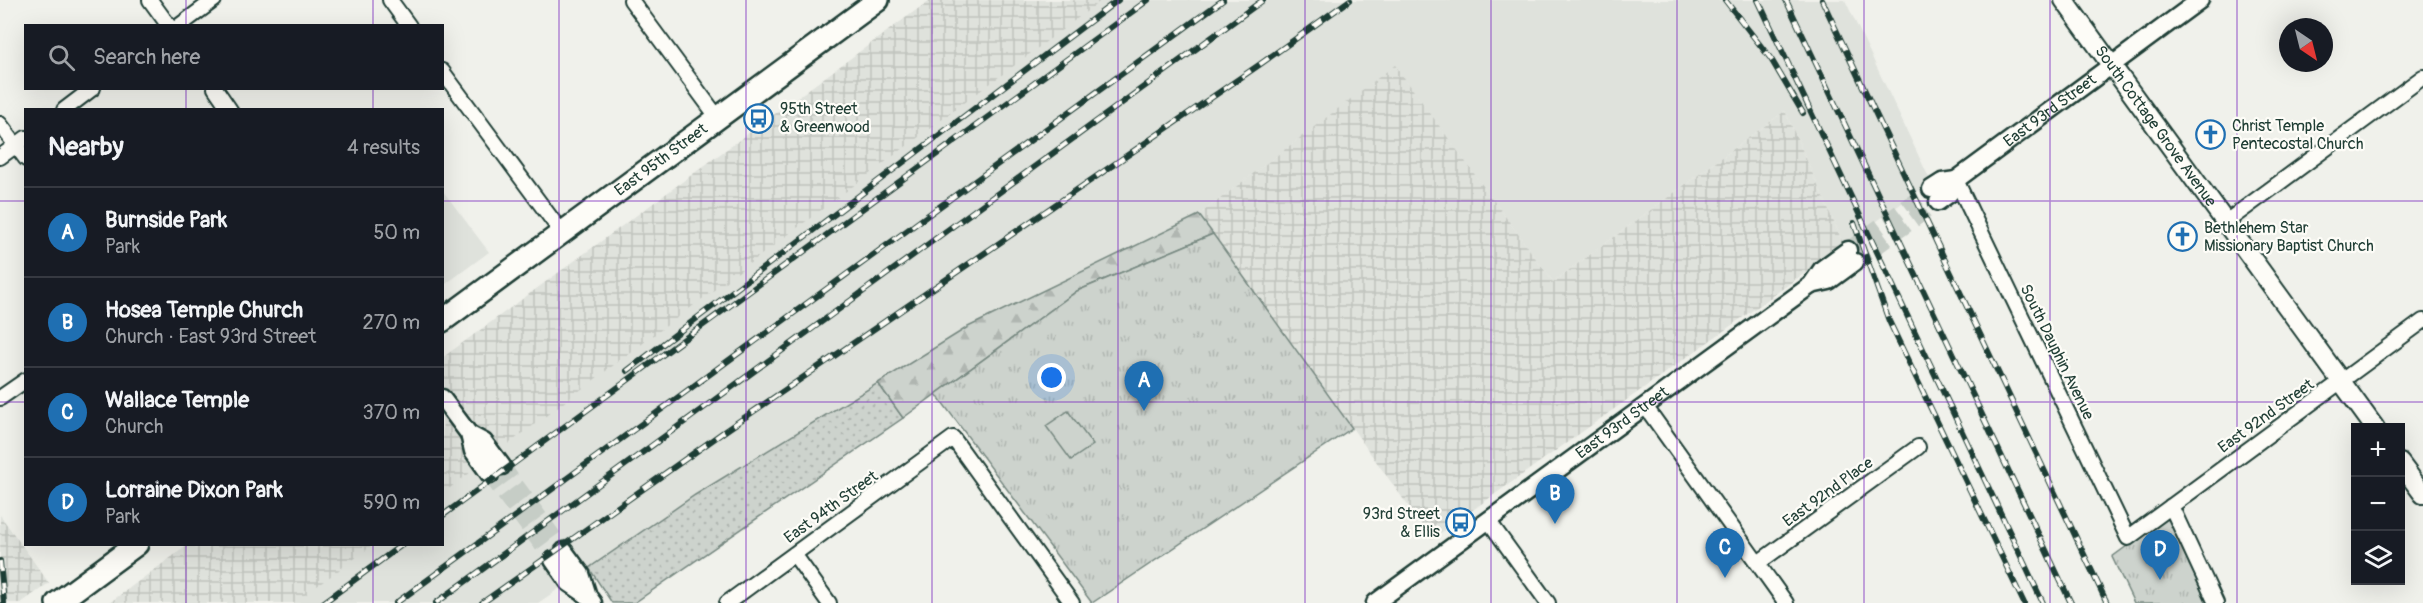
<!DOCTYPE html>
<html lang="en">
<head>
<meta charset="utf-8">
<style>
  body { margin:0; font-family:Pangolin,sans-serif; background:#242831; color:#f1f3f6 }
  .controls { position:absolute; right:18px; bottom:18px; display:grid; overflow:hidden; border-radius:0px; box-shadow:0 6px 24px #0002 }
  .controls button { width:54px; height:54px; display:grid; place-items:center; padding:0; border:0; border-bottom:2px solid #363941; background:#171b24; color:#f1f3f6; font:30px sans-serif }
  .compass { position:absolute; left:2279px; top:18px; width:54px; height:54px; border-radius:50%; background:#171b24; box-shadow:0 6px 24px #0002; rotate:145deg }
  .you { position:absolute; left:1052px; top:378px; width:21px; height:21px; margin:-15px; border:4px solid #fff; border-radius:50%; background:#1a73e8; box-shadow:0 0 0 9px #1a73e833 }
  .badge { display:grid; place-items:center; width:39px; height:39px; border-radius:50%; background:#1f6fb2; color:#fff; font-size:20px; font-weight:700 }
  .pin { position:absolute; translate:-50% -50px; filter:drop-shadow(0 2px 3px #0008) }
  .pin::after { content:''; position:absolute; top:32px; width:21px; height:18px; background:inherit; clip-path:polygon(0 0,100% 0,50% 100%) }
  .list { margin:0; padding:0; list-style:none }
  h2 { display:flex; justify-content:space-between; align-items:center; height:78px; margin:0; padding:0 24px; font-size:26px }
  h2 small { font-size:20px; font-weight:400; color:#9ea1a6 }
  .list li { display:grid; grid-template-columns:39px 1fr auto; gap:18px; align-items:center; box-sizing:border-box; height:90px; padding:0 24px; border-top:2px solid #363941 }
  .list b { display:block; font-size:22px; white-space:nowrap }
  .list p { margin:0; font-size:20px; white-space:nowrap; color:#9ea1a6 }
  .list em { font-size:20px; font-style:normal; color:#9ea1a6 }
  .icon { flex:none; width:33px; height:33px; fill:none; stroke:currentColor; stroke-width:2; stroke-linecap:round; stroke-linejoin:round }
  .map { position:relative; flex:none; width:2423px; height:603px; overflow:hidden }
  .search { position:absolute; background:#171b24; box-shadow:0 6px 24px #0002; left:24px; top:24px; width:420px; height:66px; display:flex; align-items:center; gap:15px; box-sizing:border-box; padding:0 21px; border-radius:0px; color:#9ea1a6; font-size:22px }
  .panel { position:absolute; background:#171b24; box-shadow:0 6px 24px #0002; left:24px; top:108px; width:420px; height:438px; border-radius:0px }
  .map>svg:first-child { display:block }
  .built { fill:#dfe2dc }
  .industrial { fill:url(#industrial-grid) }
  .grass { fill:url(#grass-dots); stroke:#768880; stroke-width:1.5 }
  .forest { fill:url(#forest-firs); stroke:#768880; stroke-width:1.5 }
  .park { fill:url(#park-tufts); stroke:#768880; stroke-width:1.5 }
  .pitch { fill:#cdd3cd; stroke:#768880; stroke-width:1.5 }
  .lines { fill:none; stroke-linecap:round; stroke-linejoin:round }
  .tertiary-tunnel { stroke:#c6cdc6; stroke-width:16; stroke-dasharray:16 8; stroke-linecap:butt }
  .minor-casing { stroke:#1f3d34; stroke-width:18 }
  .tertiary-casing { stroke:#1f3d34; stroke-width:21 }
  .secondary-casing { stroke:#1f3d34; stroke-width:22 }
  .primary-casing { stroke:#1f3d34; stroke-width:26 }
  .minor { stroke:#fdfcf7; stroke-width:14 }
  .tertiary { stroke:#fdfcf7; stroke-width:16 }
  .secondary { stroke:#fdfcf7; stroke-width:18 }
  .primary { stroke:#fdfcf7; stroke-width:21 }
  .rail-casing { stroke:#1f3d34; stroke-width:6 }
  .rail { stroke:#fdfcf7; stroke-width:4; stroke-dasharray:11; stroke-linecap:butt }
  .grid { fill:none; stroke:#7b2cbf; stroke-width:1.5; stroke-opacity:0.55 }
  .labels { text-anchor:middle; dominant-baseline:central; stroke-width:4.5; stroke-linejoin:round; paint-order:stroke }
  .poi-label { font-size:16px; fill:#1f3d34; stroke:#fdfcf7; text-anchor:start }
  .street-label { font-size:16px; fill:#1f3d34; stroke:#fdfcf7 }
</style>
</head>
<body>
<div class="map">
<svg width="2423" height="603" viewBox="0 0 2423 603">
  <defs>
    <pattern id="industrial-grid" width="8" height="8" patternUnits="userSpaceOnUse" patternTransform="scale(1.5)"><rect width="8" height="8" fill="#dfe2dc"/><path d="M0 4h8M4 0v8" fill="none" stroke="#bfc3bd"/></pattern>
    <pattern id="grass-dots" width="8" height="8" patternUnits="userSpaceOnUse" patternTransform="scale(1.5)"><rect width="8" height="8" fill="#cdd3cd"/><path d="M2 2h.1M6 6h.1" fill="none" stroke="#b0b6b1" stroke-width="1.8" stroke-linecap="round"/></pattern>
    <pattern id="forest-firs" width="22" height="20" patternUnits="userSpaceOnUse" patternTransform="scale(1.5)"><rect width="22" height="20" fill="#cdd3cd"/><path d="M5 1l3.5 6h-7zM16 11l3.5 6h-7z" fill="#b0b6b1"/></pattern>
    <pattern id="park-tufts" width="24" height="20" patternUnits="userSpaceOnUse" patternTransform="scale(1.5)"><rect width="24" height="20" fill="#cdd3cd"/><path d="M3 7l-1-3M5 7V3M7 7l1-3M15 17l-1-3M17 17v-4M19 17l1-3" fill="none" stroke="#b0b6b1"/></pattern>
  </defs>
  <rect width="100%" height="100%" fill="#f0f1eb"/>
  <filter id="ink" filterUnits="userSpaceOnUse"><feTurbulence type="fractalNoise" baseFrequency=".0167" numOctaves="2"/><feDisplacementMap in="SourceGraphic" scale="12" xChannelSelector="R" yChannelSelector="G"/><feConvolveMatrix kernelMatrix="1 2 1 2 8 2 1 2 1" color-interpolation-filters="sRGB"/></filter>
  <g filter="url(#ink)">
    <!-- built -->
    <path class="built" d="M1100 0H1845L1931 182 1844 245 1785 111 1553 282 1395 66 1199 215 968 327 695 495 538 603H291L370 545 442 544 443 490Z
      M443 191 489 252 443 286 442 191Z"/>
    <!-- industrial -->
    <path class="industrial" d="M930 0H1102L443 493 442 358Z
      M1395 65 1553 282 1785 111 1844 245 1432 539 1199 215Z
      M0 515 49 583 21 603H0Z
      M188 545V544L373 545 294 603H109Z"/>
    <!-- grass -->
    <path class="grass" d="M878 383 903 418 634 603H612L589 568 695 495Z"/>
    <!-- forest -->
    <path class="forest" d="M1199 215 1213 234 1077 291 903 418 878 383 968 327Z"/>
    <!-- park -->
    <path class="park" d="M1213 234 1352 428 1092 603 936 394 1077 291Z
      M2168 516 2209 603H2134L2112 557Z"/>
    <!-- pitch -->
    <path class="pitch" d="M1068 411 1093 445 1071 460 1046 426Z"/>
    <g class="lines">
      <!-- tertiary-tunnel -->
      <path class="tertiary-tunnel" d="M1848 250 1931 189
        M1855 262 1938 202
        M502 466 564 551
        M490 475 553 560"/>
      <defs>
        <path id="minor" d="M150 0 169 26
          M390 0 409 26
          M631 0 718 118
          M179 26 214 0
          M442 71 562 233
          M215 88 230 110
          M64 110 93 88
          M0 124 26 159
          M0 157 26 138
          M1956 180 2128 538 2423 321
          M2226 222 2423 77
          M0 398 26 380
          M1645 406 1786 603
          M2171 506 2216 603
          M1488 520 1548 603
          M794 554 829 603
          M1758 563 1918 447
          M727 603 953 438 1072 603"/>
        <g id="tertiary">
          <path d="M1931 189 1942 182 1956 180"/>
          <path id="s1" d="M1938 202 1949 194 1956 180 2200 0"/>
          <path d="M1811 285 1829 281 1855 262"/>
          <path d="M442 398 469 434 473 451 490 475"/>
          <path d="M469 434 484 442 502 466"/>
          <path d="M564 551 581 574 588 596"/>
          <path d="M553 560 569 583 588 596 593 603"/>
          <path id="s2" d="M1375 603 1811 285 1822 269 1848 250"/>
        </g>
        <g id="secondary">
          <path id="s3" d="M2064 0 2375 428"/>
          <path d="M2400 463 2423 494"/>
        </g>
        <g id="primary">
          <path id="s4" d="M442 321 878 0"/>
          <path d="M57 603 137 544"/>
        </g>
      </defs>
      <!-- minor casing -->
      <use href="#minor" class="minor-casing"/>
      <!-- tertiary casing -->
      <use href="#tertiary" class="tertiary-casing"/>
      <!-- secondary casing -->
      <use href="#secondary" class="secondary-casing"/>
      <!-- primary casing -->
      <use href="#primary" class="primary-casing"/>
      <!-- minor -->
      <use href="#minor" class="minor"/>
      <!-- tertiary -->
      <use href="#tertiary" class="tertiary"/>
      <!-- secondary -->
      <use href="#secondary" class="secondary"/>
      <!-- primary -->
      <use href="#primary" class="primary"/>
      <defs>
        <path id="rail" d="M1725 0 1771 59 1803 113
          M1758 0 2043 603
          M1786 0 2071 603
          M1822 0 2107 603
          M1854 223 1889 321 2024 603
          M627 371 1118 0
          M442 516 1148 0
          M0 561 4 603
          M323 603 403 544
          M396 603 1223 0
          M436 603 1263 0
          M482 603 725 431 1259 65 1350 0"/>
      </defs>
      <!-- rail casing -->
      <use href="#rail" class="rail-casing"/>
      <!-- rail -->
      <use href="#rail" class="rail"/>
    </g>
  </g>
  <!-- grid -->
  <path class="grid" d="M186 0V26M373 0V26M559 0V603M746 0V603M932 0V603M1118 0V603M1305 0V603M1491 0V603M1677 0V603M1864 0V603M2050 0V603M2237 0V603M186 88V110M373 88V110M0 201H26M442 201H2423M0 402H26M442 402H2423M186 544V603M373 544V603"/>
  <!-- icons -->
  <defs>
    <symbol id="bus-ring" viewBox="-11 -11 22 22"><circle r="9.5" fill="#fdfcf7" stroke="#1f6fb2" stroke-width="1.5"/><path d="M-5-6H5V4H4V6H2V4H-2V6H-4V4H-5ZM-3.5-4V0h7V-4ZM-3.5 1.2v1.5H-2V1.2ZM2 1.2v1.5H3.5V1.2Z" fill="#1f6fb2"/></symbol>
    <symbol id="church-ring" viewBox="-11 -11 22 22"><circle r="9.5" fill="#fdfcf7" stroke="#1f6fb2" stroke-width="1.5"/><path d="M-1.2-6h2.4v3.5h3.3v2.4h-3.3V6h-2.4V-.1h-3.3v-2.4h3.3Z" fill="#1f6fb2"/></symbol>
  </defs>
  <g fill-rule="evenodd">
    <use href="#bus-ring" x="742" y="102" width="33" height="33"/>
    <use href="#church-ring" x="2194" y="118" width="33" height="33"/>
    <use href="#church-ring" x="2166" y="220" width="33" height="33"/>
    <use href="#bus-ring" x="1444" y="506" width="33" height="33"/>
  </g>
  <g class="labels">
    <!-- poi labels -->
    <g class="poi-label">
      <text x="780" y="109">95th Street<tspan x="780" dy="18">&amp; Greenwood</tspan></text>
      <text x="2232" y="126">Christ Temple<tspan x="2232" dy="18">Pentecostal Church</tspan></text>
      <text x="2204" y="228">Bethlehem Star<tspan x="2204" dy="18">Missionary Baptist Church</tspan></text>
      <text x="1440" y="514" text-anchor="end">93rd Street<tspan x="1440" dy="18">&amp; Ellis</tspan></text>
    </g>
    <!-- street labels -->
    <g class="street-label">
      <text stroke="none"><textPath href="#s1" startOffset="146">East 93rd Street</textPath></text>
      <text stroke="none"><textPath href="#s3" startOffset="156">South Cottage Grove Avenue</textPath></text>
      <text stroke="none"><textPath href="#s4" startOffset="272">East 95th Street</textPath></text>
      <text transform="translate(2057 352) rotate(64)">South Dauphin Avenue</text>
      <text transform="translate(2266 416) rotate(-36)">East 92nd Street</text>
      <text stroke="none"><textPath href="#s2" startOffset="306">East 93rd Street</textPath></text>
      <text transform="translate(1828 492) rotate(-36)">East 92nd Place</text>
      <text transform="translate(831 507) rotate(-36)">East 94th Street</text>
    </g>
  </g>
</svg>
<div class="controls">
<button>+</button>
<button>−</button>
<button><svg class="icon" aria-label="layers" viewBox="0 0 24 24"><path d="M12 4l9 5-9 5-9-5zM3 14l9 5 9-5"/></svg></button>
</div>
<svg class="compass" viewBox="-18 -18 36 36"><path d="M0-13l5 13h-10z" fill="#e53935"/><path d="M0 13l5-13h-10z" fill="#9ea1a6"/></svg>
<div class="you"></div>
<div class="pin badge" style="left:1144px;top:411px">A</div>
<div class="pin badge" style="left:1555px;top:524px">B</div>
<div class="pin badge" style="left:1725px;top:578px">C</div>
<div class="pin badge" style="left:2160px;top:580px">D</div>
<div class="search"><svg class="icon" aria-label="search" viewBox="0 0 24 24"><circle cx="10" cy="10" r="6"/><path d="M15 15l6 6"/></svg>Search here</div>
<section class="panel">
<h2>Nearby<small>4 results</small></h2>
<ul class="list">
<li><span class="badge">A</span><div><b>Burnside Park</b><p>Park</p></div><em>50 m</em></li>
<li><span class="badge">B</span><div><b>Hosea Temple Church</b><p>Church · East 93rd Street</p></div><em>270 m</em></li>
<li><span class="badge">C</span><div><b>Wallace Temple</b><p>Church</p></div><em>370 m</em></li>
<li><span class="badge">D</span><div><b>Lorraine Dixon Park</b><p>Park</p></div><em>590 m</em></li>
</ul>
</section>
</div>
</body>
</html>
